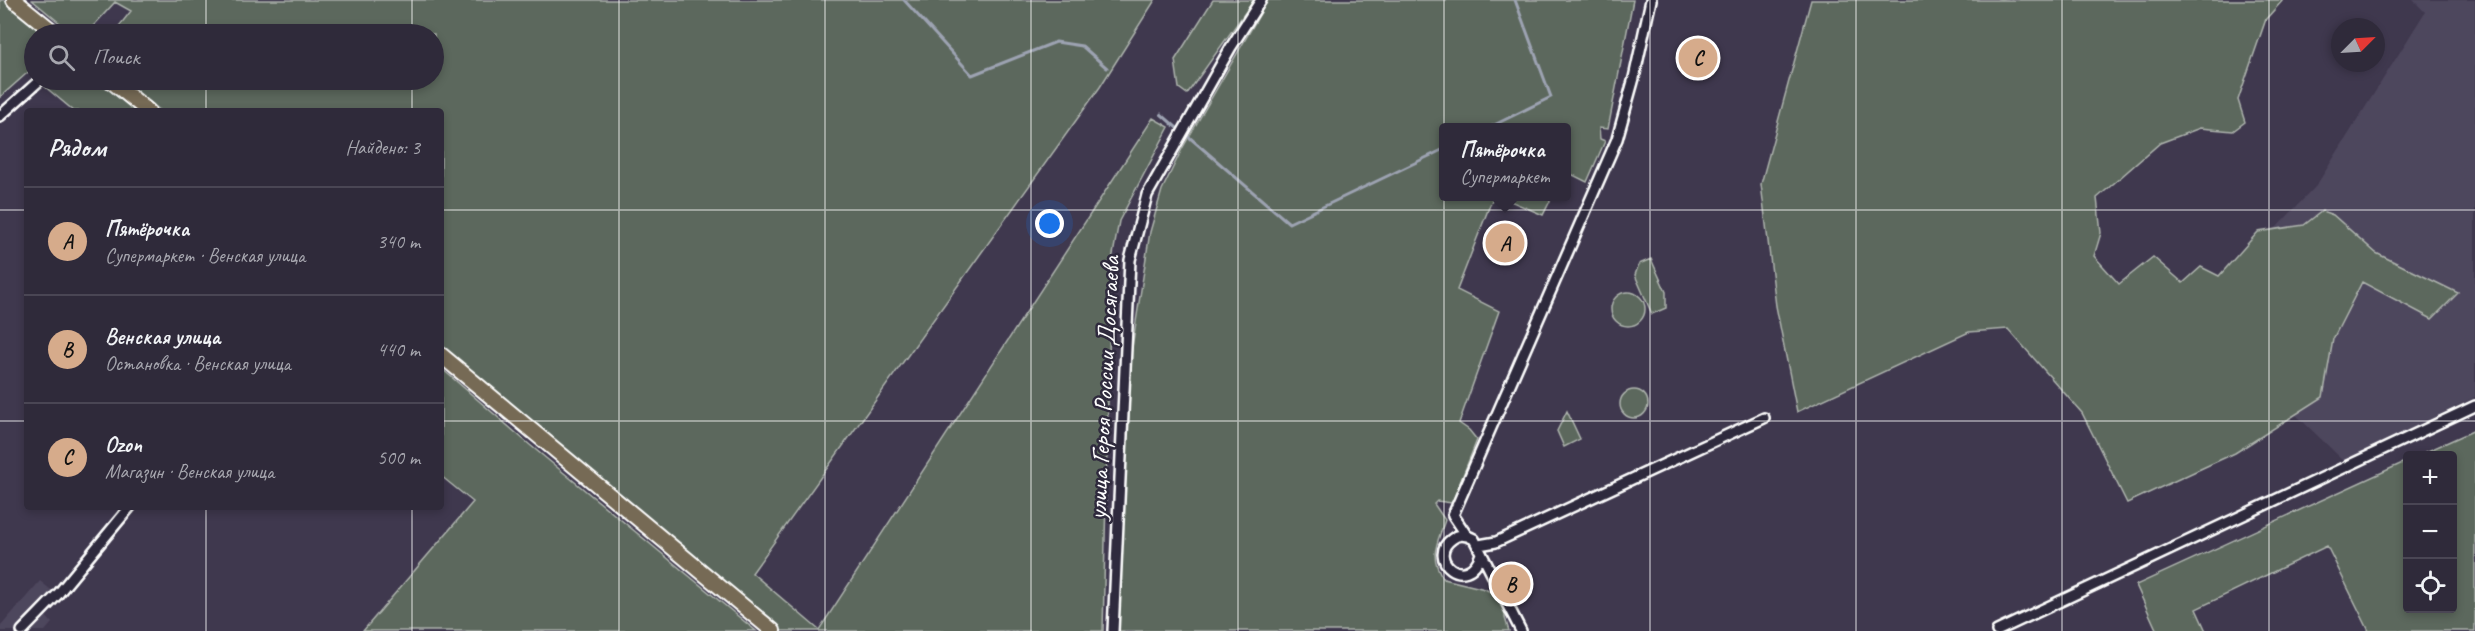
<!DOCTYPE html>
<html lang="ru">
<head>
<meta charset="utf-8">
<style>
  body { margin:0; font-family:Caveat,sans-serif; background:#373242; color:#f1f3f6 }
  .controls { position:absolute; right:18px; bottom:18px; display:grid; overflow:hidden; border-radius:6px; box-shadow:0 3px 9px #0003 }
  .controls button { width:54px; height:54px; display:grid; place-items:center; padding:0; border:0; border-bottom:2px solid #4a4654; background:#2f2a3a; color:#f1f3f6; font:30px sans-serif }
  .compass { position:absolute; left:2331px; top:18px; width:54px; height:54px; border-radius:50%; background:#2f2a3a; box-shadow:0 3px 9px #0003; rotate:66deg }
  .you { position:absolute; left:1050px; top:224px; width:21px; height:21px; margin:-15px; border:4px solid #fff; border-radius:50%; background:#1a73e8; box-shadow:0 0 0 9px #1a73e833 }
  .badge { display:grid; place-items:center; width:39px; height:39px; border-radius:50%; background:#d6ab8b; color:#111; font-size:20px; font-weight:700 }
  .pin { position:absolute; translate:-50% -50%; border:3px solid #fff; box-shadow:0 2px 6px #0006 }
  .popup { position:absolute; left:1439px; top:123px; width:132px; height:78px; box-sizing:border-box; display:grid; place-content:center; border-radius:6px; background:#2f2a3a; filter:drop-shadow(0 2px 4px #0005); font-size:20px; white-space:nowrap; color:#a7a7af }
  .popup b { font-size:22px; color:#f1f3f6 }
  .popup::after { content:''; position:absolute; left:50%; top:100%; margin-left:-12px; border:12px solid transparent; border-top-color:#2f2a3a }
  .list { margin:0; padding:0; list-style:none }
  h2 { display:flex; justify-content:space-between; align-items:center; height:78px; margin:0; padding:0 24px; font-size:26px }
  h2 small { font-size:20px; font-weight:400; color:#a7a7af }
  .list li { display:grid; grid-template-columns:39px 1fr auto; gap:18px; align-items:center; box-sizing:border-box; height:108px; padding:0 24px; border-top:2px solid #4a4654 }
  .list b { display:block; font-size:22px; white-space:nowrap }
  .list p { margin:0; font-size:20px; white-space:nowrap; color:#a7a7af }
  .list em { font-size:20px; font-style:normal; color:#a7a7af }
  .icon { flex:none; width:33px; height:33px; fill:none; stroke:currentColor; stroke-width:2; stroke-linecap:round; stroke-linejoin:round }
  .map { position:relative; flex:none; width:2475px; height:631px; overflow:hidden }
  .search { position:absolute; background:#2f2a3a; box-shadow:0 3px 9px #0003; left:24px; top:24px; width:420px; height:66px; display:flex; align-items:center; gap:15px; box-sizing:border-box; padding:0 21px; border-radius:33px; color:#a7a7af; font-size:22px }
  .panel { position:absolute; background:#2f2a3a; box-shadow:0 3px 9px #0003; left:24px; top:108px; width:420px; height:402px; border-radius:6px }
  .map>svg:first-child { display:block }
  .built { fill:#4e465d }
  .green { fill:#5c685d; stroke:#aeb4ae; stroke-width:1.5 }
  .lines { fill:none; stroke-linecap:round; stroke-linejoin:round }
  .stream { stroke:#9da3b2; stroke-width:3 }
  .minor-casing { stroke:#fff; stroke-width:14 }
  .highway-casing { stroke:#fff; stroke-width:18 }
  .minor { stroke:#2f2a3d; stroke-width:9 }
  .highway { stroke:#766a55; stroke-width:14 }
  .grid { fill:none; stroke:#fff; stroke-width:1.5; stroke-opacity:0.55 }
  .labels { text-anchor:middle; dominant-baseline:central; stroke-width:5; stroke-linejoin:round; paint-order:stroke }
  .street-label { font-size:26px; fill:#fff; stroke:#2f2a3d }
</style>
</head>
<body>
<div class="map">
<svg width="2475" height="631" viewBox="0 0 2475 631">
  <rect width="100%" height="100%" fill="#3f384e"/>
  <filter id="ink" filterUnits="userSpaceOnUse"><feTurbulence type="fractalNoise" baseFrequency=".0167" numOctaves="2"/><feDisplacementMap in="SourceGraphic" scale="12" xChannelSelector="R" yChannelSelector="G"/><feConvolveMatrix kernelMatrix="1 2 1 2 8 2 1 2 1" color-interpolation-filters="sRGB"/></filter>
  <g filter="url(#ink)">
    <!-- built -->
    <path class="built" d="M2413 0H2475V397L2345 462 2296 415 2174 335 2316 186 2425 12Z
      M40 581 61 598 45 615 52 623 45 631H0V627Z"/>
    <!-- green -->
    <path class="green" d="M0 0H8L50 34H34V67L0 97Z
      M32 0H1155L1100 87 752 573 819 630 1153 118 1169 127 1119 221 1111 266 1103 631H779L441 346V111H161L123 80H434V34H113L131 11 115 2 86 34H73Z
      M1213 0H1254L1187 94 1179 88 1175 60Z
      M1268 0H1633L1608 129 1599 128 1600 139 1605 141 1587 182 1567 172V128H1444V196L1493 197 1457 290 1499 311 1459 423 1469 430 1477 440 1452 503 1437 501 1434 504 1445 520C1437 544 1428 557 1444 579L1485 589 1496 595 1505 608V618L1509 631H1116L1122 488 1131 354 1150 232 1162 190 1182 149Z
      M1811 0H2283L2266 19 2238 100 2245 122 2233 131 2200 128 2160 143 2097 198 2101 233 2094 256 2119 284 2153 257 2183 283 2201 267 2219 276 2258 232 2304 225 2322 211 2333 215 2376 253 2458 293 2432 319 2362 282 2333 339 2323 397 2235 453 2127 503 2082 413 2008 329 1969 332 1797 412 1776 306 1761 184Z
      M37 80H101L138 111H74Z
      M1501 197H1552L1543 215Z
      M1651 259 1666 292V308L1652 314 1635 275 1639 264Z
      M1611 309a17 17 0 1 1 34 0a17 17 0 1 1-34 0Z
      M441 368 530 445 756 631H363L473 502 441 476Z
      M1620 404a14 14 0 1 1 28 0a14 14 0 1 1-28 0Z
      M1567 411 1580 439 1564 447 1557 431Z
      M2475 430V631H2369L2327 546 2196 609 2206 631H2157L2136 585 2407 461 2408 608H2452V456L2419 455Z"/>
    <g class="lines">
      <!-- stream -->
      <path class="stream" d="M904 0 972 75 1056 42 1082 46 1107 68
        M1161 114 1177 128
        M1488 128 1551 97 1515 0
        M1189 137 1289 223 1444 149"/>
      <defs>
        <path id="minor" d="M0 116 40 80
          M1467 536 1453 515 1617 139 1634 78 1651 0
          M1479 545 1496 542 1764 418
          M1481 554C1467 594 1425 558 1452 539 1459 533 1467 535 1474 539L1521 631
          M22 631 58 594 130 507
          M1113 631 1130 260 1147 195 1231 47 1261 0
          M1997 631 2475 406"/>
        <path id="highway" d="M14 0 56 34
          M110 80 148 111
          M441 355 773 631"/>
      </defs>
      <!-- minor casing -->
      <use href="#minor" class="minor-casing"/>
      <!-- highway casing -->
      <use href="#highway" class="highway-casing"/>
      <!-- minor -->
      <use href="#minor" class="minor"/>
      <!-- highway -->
      <use href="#highway" class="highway"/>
    </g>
  </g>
  <!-- grid -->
  <path class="grid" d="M206 0V34M412 0V34M619 0V631M825 0V631M1031 0V631M1238 0V631M1444 0V631M1650 0V631M1856 0V631M2062 0V631M2269 0V631M206 80V111M412 80V111M0 210H27M441 210H2475M0 421H27M441 421H2475M206 507V631M412 507V631"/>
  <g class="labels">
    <!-- street labels -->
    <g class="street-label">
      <text transform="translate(1104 388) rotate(-87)">улица Героя России Досягаева</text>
    </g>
  </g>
</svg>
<div class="controls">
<button>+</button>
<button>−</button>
<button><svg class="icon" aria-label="locate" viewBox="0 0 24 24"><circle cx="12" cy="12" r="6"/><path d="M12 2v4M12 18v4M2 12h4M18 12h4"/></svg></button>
</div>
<svg class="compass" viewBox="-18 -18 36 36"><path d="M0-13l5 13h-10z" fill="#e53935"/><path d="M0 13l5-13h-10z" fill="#a7a7af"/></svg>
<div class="you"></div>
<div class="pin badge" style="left:1505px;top:243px">A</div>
<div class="popup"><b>Пятёрочка</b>Супермаркет</div>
<div class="pin badge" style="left:1511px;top:584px">B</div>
<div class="pin badge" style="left:1698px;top:58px">C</div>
<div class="search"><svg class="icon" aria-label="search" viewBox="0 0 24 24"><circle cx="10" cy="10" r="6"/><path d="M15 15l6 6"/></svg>Поиск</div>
<section class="panel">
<h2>Рядом<small>Найдено: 3</small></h2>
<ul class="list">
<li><span class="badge">A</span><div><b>Пятёрочка</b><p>Супермаркет · Венская улица</p></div><em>340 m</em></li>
<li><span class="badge">B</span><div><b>Венская улица</b><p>Остановка · Венская улица</p></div><em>440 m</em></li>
<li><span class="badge">C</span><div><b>Ozon</b><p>Магазин · Венская улица</p></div><em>500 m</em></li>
</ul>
</section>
</div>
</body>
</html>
